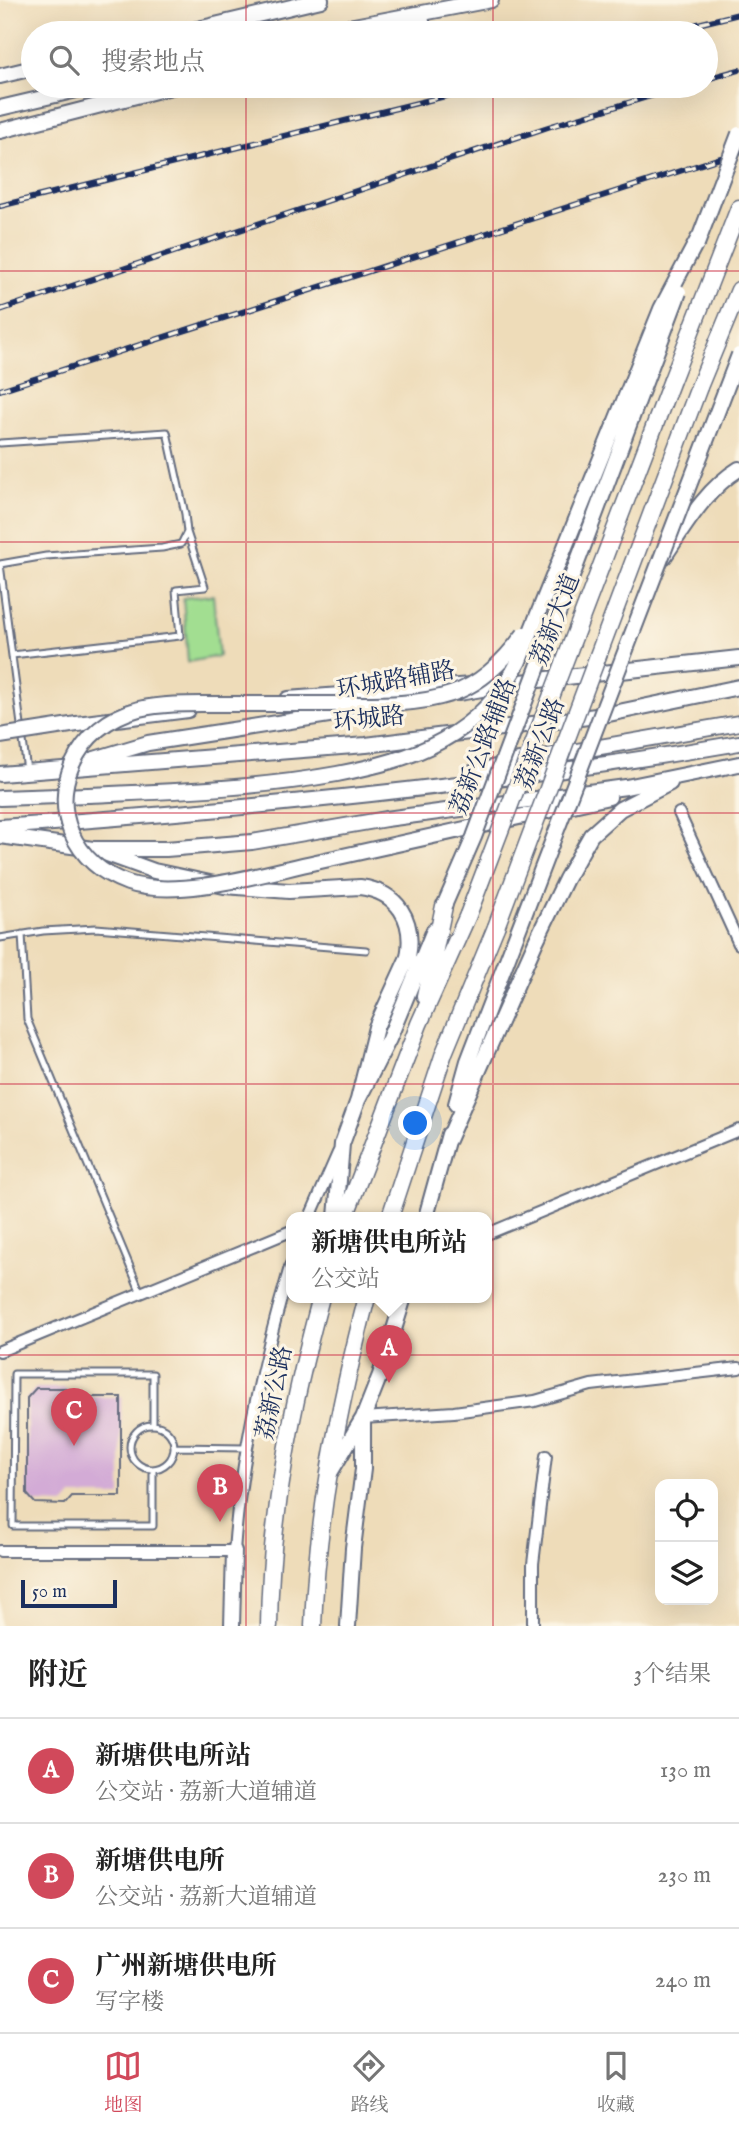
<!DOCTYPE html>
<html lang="zh">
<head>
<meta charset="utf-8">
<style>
  body { margin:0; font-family:"IM FELL English","Noto Serif SC",serif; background:#f6f6f6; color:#222 }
  .controls { position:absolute; right:21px; bottom:21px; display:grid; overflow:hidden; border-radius:14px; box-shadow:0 7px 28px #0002 }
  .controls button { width:63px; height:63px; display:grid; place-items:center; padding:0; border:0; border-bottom:2px solid #e0e0e0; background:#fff; color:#222; font:35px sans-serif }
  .scale { position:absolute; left:21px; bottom:18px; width:96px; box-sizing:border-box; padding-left:7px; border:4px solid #1b2f5e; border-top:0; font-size:19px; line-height:24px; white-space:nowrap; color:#1b2f5e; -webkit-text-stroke:5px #fcf5e5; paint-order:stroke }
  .you { position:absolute; left:416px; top:1124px; width:24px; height:24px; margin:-18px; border:5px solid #fff; border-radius:50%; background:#1a73e8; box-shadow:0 0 0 10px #1a73e833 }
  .badge { display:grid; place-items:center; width:46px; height:46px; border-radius:50%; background:#d1495b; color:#fff; font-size:23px; font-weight:700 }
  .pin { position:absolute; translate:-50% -58px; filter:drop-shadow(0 2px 4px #0008) }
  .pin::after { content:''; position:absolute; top:37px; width:24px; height:21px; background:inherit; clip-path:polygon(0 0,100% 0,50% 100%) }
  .popup { position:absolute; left:286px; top:1212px; width:206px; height:91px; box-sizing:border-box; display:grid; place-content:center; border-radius:14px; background:#fff; filter:drop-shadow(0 2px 5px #0005); font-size:23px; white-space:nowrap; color:#767676 }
  .popup b { font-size:26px; color:#222 }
  .popup::after { content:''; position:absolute; left:50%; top:100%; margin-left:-14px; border:14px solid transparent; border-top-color:#fff }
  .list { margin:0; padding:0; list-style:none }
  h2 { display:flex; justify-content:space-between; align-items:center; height:91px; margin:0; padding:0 28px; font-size:30px }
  h2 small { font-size:23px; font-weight:400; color:#767676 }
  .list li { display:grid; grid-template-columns:46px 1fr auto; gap:21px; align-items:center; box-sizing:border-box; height:105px; padding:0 28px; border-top:2px solid #e0e0e0 }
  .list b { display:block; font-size:26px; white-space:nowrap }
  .list p { margin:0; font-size:23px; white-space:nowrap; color:#767676 }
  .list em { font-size:23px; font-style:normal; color:#767676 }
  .icon { flex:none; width:38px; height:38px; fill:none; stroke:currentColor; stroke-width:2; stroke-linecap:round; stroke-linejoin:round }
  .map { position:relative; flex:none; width:739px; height:1626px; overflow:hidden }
  .search { position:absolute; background:#fff; box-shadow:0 7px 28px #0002; left:21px; right:21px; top:21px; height:77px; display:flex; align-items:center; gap:18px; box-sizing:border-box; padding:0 24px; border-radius:38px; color:#767676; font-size:26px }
  .sheet { height:406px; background:#fff }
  nav { display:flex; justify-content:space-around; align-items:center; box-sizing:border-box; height:98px; border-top:2px solid #e0e0e0; background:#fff; font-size:19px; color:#767676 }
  nav a { display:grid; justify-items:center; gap:4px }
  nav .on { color:#d1495b }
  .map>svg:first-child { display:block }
  .green { fill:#a2de91; stroke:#5e8678; stroke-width:2 }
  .building { fill:#d3abd6 }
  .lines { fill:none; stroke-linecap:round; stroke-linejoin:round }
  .lane-casing { stroke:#656c7e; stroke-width:9 }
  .street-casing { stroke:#656c7e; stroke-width:14 }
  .secondary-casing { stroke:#656c7e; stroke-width:18 }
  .primary-casing { stroke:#656c7e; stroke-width:19 }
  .lane { stroke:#fff; stroke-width:5 }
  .street { stroke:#fff; stroke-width:10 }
  .secondary { stroke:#fff; stroke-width:14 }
  .primary { stroke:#fff; stroke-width:16 }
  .rail-casing { stroke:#1b2f5e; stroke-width:6 }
  .rail { stroke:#fcf5e5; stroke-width:3.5; stroke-dasharray:10; stroke-linecap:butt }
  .secondary-bridge-casing { stroke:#656c7e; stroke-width:18; stroke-linecap:butt }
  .primary-bridge-casing { stroke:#656c7e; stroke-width:19; stroke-linecap:butt }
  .secondary-bridge { stroke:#fff; stroke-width:14 }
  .primary-bridge { stroke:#fff; stroke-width:16 }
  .grid { fill:none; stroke:#d1495b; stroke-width:2; stroke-opacity:0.55 }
  .labels { text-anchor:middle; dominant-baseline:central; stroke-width:6; stroke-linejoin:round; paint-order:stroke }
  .street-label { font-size:24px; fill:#1b2f5e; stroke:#fcf5e5 }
</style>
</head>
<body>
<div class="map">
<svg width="739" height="1626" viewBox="0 0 739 1626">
  <rect width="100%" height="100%" fill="#fcf5e5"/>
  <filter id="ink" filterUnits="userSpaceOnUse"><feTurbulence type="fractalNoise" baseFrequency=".0143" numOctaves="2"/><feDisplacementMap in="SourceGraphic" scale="14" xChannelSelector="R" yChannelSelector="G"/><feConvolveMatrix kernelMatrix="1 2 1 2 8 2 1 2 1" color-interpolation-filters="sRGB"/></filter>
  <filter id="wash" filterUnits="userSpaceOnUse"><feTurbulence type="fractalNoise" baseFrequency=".00686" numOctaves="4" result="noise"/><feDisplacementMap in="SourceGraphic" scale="28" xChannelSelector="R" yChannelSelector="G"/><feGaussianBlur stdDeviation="1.57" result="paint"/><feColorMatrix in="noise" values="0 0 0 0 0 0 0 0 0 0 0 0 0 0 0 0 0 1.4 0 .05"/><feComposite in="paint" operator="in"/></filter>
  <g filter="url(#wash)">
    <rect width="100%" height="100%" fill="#eedcb9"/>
    <!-- green -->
    <path class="green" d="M213 595 219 656 188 662 183 598Z"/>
    <g id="blocks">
      <!-- building -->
      <path class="building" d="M36 1388H65L72 1397H121V1496H72L65 1504 35 1503 27 1494V1398Z"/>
    </g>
  </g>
  <g filter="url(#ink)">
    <use href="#blocks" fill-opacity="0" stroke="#656c7e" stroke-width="2"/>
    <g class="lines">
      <defs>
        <path id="lane" d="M0 443 167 432 185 514 187 532 181 544 162 548 46 556 0 564
          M0 564 27 771
          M12 655 180 636 176 590 205 587 187 532
          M22 934 27 1019 141 1293
          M0 938 43 931 96 928 366 950
          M153 1425V1374H14L13 1526H153V1469
          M130 1447a22 22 0 1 1 44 0a22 22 0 1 1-44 0Z
          M174 1447 246 1448"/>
        <path id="street" d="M679 813 739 944
          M310 1217 338 1153
          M487 1234 739 1130
          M0 1351 291 1231
          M363 1418 454 1412 535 1401 591 1385 739 1368
          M0 1551H234C241 1453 263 1358 291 1264
          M533 1626V1564L546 1456"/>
        <path id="secondary" d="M181 33 321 0
          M317 33 491 0
          M376 33 422 21
          M0 76 33 68
          M0 108 94 86
          M0 131 175 86
          M664 557C685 526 706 489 739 469
          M459 693 521 682 739 658
          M288 699 471 685
          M77 724 188 710
          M81 763 148 743 374 708
          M472 773 519 761 739 723
          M0 774 366 745 604 715 739 687
          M0 798 88 795
          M0 827C247 809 495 785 739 743
          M0 836 93 849 154 871 224 886 289 891 360 887C398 892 415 920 408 957L376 1027 358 1100
          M93 849H166L252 842 386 819 626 787 739 764
          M316 862 609 797
          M456 1104 468 1061 500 978
          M448 1140 536 941 566 879 591 835 620 809 670 783
          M336 1217 342 1144 358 1100 389 1039 434 930
          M426 1217 449 1134
          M330 1473 363 1418 380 1375 404 1297
          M232 1626 234 1551
          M348 1626 353 1548 363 1469V1418"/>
        <path id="primary" d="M672 380 739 208
          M699 387 739 290
          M425 996 444 906
          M345 1217 419 1024 468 915
          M390 1217 444 1053 496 927
          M269 1626C270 1514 292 1405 321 1297
          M313 1626C317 1515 339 1405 367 1297"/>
      </defs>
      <!-- lane casing -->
      <use href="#lane" class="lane-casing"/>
      <!-- street casing -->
      <use href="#street" class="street-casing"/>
      <!-- secondary casing -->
      <use href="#secondary" class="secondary-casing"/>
      <!-- primary casing -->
      <use href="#primary" class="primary-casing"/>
      <!-- lane -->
      <use href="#lane" class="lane"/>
      <!-- street -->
      <use href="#street" class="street"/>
      <!-- secondary -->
      <use href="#secondary" class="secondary"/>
      <!-- primary -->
      <use href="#primary" class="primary"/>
      <defs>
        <path id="rail" d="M661 33 739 14
          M706 79 739 70
          M0 206 486 86
          M0 310 548 127 684 86
          M0 390 739 152"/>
      </defs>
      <!-- rail casing -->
      <use href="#rail" class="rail-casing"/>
      <!-- rail -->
      <use href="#rail" class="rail"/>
      <defs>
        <path id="secondary-bridge" d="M697 244 739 134
          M0 736 77 724
          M88 795C171 791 254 789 337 774 373 767 411 758 443 740 477 721 502 694 519 661L661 309 699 237
          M316 862C264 873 179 900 128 883 102 874 82 857 71 832 62 810 63 786 72 765 85 736 109 717 139 709 165 703 192 704 218 704 257 704 296 704 335 704 374 704 414 706 451 694 482 684 505 660 524 634
          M444 906 474 837 679 292
          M500 978 739 355"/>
        <path id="primary-bridge" d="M468 915 672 380
          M496 927 699 387"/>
      </defs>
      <!-- secondary-bridge casing -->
      <use href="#secondary-bridge" class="secondary-bridge-casing"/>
      <!-- primary-bridge casing -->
      <use href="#primary-bridge" class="primary-bridge-casing"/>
      <!-- secondary-bridge -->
      <use href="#secondary-bridge" class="secondary-bridge"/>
      <!-- primary-bridge -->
      <use href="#primary-bridge" class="primary-bridge"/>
    </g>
  </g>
  <!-- grid -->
  <path class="grid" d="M246 0V33M493 0V33M246 86V1626M493 86V1626M0 271H739M0 542H739M0 813H739M0 1084H739M0 1355H739"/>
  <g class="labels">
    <!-- street labels -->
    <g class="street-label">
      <text transform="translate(556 620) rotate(-69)">荔新大道</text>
      <text transform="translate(396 681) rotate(-10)">环城路辅路</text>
      <text transform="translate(369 720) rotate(-6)">环城路</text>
      <text transform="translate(541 744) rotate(-69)">荔新公路</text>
      <text transform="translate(484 747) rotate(-69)">荔新公路辅路</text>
      <text transform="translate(275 1393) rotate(-78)">荔新公路</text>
    </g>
  </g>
</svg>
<div class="controls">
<button><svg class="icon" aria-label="locate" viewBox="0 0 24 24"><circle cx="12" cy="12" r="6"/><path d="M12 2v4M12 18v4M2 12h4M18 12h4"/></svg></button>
<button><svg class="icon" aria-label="layers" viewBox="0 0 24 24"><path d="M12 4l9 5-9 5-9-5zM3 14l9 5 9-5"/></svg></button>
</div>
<div class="scale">50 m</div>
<div class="you"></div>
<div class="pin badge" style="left:389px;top:1383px">A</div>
<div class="popup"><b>新塘供电所站</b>公交站</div>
<div class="pin badge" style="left:220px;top:1522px">B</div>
<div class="pin badge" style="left:74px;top:1446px">C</div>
<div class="search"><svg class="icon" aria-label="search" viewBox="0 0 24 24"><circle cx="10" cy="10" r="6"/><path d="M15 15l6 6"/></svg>搜索地点</div>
</div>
<section class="sheet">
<h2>附近<small>3个结果</small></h2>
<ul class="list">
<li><span class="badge">A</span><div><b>新塘供电所站</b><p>公交站 · 荔新大道辅道</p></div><em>130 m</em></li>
<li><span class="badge">B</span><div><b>新塘供电所</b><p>公交站 · 荔新大道辅道</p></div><em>230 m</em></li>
<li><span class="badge">C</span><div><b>广州新塘供电所</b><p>写字楼</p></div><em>240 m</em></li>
</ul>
</section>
<nav>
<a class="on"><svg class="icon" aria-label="map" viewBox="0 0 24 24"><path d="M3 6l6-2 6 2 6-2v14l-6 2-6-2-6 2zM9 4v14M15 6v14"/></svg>地图</a>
<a><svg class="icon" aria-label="directions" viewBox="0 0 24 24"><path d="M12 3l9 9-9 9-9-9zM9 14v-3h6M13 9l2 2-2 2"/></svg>路线</a>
<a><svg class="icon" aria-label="saved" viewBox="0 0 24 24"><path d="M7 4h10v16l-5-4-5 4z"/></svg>收藏</a>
</nav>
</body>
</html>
